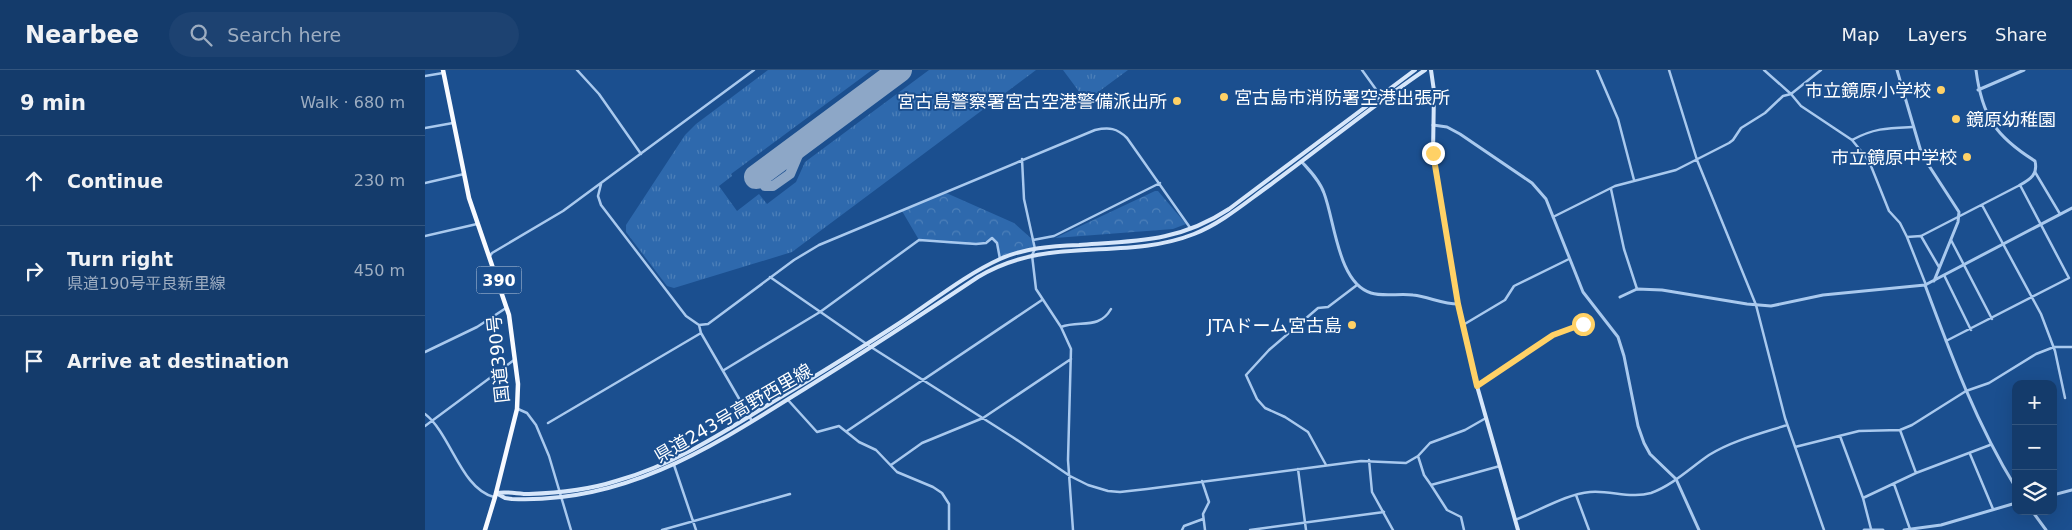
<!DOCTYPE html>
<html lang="en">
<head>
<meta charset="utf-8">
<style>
  body { margin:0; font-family:"DejaVu Sans","Noto Sans JP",sans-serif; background:#1d4271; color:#f1f3f6 }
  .controls { position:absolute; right:15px; bottom:15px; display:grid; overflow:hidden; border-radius:10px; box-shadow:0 5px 20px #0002 }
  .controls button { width:45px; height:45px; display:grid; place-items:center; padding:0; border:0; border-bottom:1px solid #33557e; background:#143b6b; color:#f1f3f6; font:25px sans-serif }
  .stop { position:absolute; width:15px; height:15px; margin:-11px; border:4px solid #ffd166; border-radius:50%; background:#fff }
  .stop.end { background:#ffd166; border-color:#fff; box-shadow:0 1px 5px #0008 }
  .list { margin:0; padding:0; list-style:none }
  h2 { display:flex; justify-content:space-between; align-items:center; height:65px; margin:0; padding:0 20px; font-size:21px }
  h2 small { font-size:16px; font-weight:400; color:#9dadc1 }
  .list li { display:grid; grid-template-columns:32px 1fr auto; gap:15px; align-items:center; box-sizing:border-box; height:90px; padding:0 20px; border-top:1px solid #33557e }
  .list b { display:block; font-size:19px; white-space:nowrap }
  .list p { margin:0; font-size:16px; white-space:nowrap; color:#9dadc1 }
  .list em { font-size:16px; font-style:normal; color:#9dadc1 }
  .icon { flex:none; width:28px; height:28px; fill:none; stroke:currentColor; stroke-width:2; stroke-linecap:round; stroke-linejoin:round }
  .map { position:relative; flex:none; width:1647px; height:460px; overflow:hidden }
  header { display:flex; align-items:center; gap:30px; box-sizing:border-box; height:70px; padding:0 25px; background:#143b6b; border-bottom:1px solid #33557e }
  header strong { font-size:24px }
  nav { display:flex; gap:28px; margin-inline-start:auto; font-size:18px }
  .search { width:350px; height:45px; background:#1d4271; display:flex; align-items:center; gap:12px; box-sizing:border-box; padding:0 18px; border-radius:28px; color:#9dadc1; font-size:19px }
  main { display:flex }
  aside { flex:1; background:#143b6b }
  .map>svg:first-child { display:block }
  .grass { fill:url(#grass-tufts) }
  .forest { fill:url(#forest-crowns) }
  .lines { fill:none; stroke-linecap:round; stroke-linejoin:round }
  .taxiway { stroke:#8da7c7; stroke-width:10 }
  .runway { stroke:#8da7c7; stroke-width:24 }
  .minor { stroke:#a9c9ee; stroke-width:2.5 }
  .tertiary { stroke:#a9c9ee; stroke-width:3 }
  .secondary { stroke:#d6e6fa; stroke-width:4 }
  .trunk { stroke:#f8faff; stroke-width:4.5 }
  .route { stroke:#ffd166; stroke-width:6 }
  .poi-dot { fill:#ffd166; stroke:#1b4f8f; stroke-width:2 }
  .labels { text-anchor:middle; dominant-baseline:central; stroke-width:4; stroke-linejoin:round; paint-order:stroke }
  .shield { fill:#1b4f8f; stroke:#bbcadd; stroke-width:1 }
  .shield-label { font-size:16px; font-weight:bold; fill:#fff }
  .poi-label { font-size:18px; fill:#fff; stroke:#1b4f8f; text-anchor:end }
  .street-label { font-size:18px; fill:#fff; stroke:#1b4f8f }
</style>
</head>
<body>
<header>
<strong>Nearbee</strong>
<div class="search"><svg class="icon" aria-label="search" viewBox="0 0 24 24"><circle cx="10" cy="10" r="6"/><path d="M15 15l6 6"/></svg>Search here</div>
<nav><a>Map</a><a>Layers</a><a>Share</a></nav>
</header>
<main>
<aside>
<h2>9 min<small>Walk · 680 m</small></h2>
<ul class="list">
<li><svg class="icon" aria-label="ahead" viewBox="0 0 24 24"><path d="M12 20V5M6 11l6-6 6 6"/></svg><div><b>Continue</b></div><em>230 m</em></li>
<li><svg class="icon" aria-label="right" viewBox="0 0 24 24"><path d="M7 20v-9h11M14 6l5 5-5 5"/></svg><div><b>Turn right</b><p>県道190号平良新里線</p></div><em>450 m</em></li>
<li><svg class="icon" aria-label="arrive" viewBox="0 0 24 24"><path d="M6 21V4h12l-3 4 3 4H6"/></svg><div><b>Arrive at destination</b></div></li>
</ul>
</aside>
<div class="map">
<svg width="1647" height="460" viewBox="0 0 1647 460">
  <defs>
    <pattern id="grass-tufts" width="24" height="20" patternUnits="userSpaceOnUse" patternTransform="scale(1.25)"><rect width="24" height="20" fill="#2e69ad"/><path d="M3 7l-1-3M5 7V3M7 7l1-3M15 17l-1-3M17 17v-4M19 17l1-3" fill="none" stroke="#4d80b9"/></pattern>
    <pattern id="forest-crowns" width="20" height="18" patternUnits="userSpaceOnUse" patternTransform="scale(1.25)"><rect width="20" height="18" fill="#2e69ad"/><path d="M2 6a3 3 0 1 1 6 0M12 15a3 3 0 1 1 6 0" fill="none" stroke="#4d80b9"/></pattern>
  </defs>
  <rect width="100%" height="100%" fill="#1b4f8f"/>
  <!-- grass -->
  <path class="grass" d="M343 0H447L306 104 307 106 294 116 312 141 334 124 342 134 371 112 380 92 504 0H611L367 182 249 218 242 216 201 162V155L260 65 271 54Z
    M638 0H703L661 31Z"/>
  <!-- forest -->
  <path class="forest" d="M730 121H733L761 154 748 159 630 168Z
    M519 122 589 153 608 170 610 179 575 189 572 173 567 168C551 180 514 172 494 170L477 141Z"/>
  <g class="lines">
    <!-- taxiway -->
    <path class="taxiway" d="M339 102 335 110 340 116H348L365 104 378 73"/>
    <!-- runway -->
    <path class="runway" d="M331 107 475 0"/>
    <!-- minor -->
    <path class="minor" d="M152 0 174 24 216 84
      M937 0 955 25
      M1172 0 1193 49 1209 110
      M1244 0 1272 90 1331 235 1360 348 1399 460
      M1339 0 1366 24 1376 36 1427 70 1436 81 1444 91 1464 141 1475 153 1482 167 1501 215
      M0 6 18 3
      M0 58 28 53
      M1427 70C1449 58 1463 58 1487 57
      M597 89 599 129 610 179 607 185 611 219 636 257 646 279 643 390 648 460
      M1610 102 1635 144
      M0 113 39 104
      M176 114 173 126 176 135 261 246 274 255 283 254 369 190 394 175 670 60C684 57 692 58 702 68L766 159
      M1186 119 1199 179 1212 219
      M1557 135 1616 244 1630 281 1640 328
      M1128 147 1190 116 1251 100 1304 73 1308 70 1316 58 1340 43 1358 26 1366 24 1396 0
      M0 166 52 154
      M1496 166 1514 197
      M1482 167 1496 166 1595 115 1644 208 1521 271
      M608 170 629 166 735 113
      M1526 170 1567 249
      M65 186 67 183 138 141 329 0
      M1519 205 1546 260
      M345 207 446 277 589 368 645 406 663 415 683 421 695 422 722 419 936 391 981 393 993 386 1005 373 1040 360 1061 348
      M274 255 276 263 327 351
      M1038 255 1080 230 1089 216 1144 189
      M636 257C655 250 674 260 686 239
      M0 282 52 257 81 238
      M299 300 395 242 494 170 551 174 561 173 567 168 572 173 575 189
      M1052 316 1128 265 1158 254
      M363 330 392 362 414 356 434 372 451 380 472 402 508 417 517 423 524 434V460
      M93 339 102 343 111 355 124 386 146 460
      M0 344C26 364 36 419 69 427
      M123 353 276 263
      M0 356 89 290
      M1475 360 1491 403
      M422 361 617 230
      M1415 366 1438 428 1446 459
      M1370 377 1434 361 1475 360 1487 355 1541 321 1564 313 1611 284 1629 277H1647
      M1545 384 1568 439
      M993 386 999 405 1006 415 1075 396
      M944 390 947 422 968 460
      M249 395 271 460
      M466 395 497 373 558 348 646 289
      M901 395 883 362 860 347 840 338 832 329 821 305 844 280 893 238 903 237 932 215
      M873 399 881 460
      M777 411 784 432 778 444 780 460
      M1469 414 1485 459
      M1006 415 1022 440 1036 447 1039 460
      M1151 425 1164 460
      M1438 428 1491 403 1565 375
      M1090 450C1114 441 1141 424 1165 422 1185 420 1206 429 1226 423 1248 415 1265 398 1284 385 1306 371 1337 363 1362 355
      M237 460 365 424
      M757 460 759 456 778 449
      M825 460 959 442"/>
    <!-- tertiary -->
    <path class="tertiary" d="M1472 0 1497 85 1534 142 1533 152 1509 211
      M1551 0C1557 46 1570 66 1610 91 1613 104 1606 109 1595 115
      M1553 20 1599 0
      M1008 55 1022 57 1035 64 1107 113 1121 129 1158 222 1193 267 1199 286 1213 356 1219 373 1225 384 1251 409 1274 460
      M877 92C885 101 895 111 899 123 910 152 913 213 946 223 959 227 975 223 988 225 1004 227 1018 234 1033 234
      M1500 215C1526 285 1552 355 1591 418
      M1195 227 1212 219 1237 220 1322 234 1346 236 1398 225 1500 215 1647 138
      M1628 425 1647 420
      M1607 441 1621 460
      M1439 460H1458
      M1479 460 1516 455 1591 433"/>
    <!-- secondary -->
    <path class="secondary" d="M1006 0 1009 21 1008 83 1033 234 1052 316 1093 460
      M71 423 80 428 87 429C201 434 288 376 381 318 439 282 496 245 553 207 624 164 698 192 769 164 797 153 821 132 845 115 897 77 947 36 1000 0
      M71 423C82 421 93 424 104 424 133 423 163 420 191 411 248 395 296 364 346 333 389 307 433 280 476 252 508 231 540 205 575 189 599 178 627 176 654 175 711 171 754 172 804 139L990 0"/>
    <!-- trunk -->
    <path class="trunk" d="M18 0 44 128 84 245 93 314 92 339 70 427 60 460"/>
  </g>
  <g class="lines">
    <!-- route -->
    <path class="route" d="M1008 83 1033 234 1052 316 1128 265 1158 254"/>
  </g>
  <!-- markers -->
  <g class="poi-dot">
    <circle cx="1516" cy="20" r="5"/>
    <circle cx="799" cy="27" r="5"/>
    <circle cx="752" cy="31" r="5"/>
    <circle cx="1531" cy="49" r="5"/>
    <circle cx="1542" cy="87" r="5"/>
    <circle cx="927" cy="255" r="5"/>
  </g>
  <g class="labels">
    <!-- shield labels -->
    <rect class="shield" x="51.5" y="196.5" width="45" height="27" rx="4"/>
    <g class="shield-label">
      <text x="74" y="210">390</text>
    </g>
    <!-- poi labels -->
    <g class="poi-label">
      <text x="1506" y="20">市立鏡原小学校</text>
      <text x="809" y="27" text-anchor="start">宮古島市消防署空港出張所</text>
      <text x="742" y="31">宮古島警察署宮古空港警備派出所</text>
      <text x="1541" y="49" text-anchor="start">鏡原幼稚園</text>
      <text x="1532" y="87">市立鏡原中学校</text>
      <text x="917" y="255">JTAドーム宮古島</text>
    </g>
    <!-- street labels -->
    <g class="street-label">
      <text transform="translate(73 289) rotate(-96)">国道390号</text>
      <text transform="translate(308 343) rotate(-30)">県道243号高野西里線</text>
    </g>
  </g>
</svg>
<div class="controls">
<button>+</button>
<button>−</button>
<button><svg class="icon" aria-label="layers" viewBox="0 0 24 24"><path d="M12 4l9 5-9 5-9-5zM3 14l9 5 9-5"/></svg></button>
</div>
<div class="stop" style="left:1158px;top:254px"></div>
<div class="stop end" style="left:1008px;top:83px"></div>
</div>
</main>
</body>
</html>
